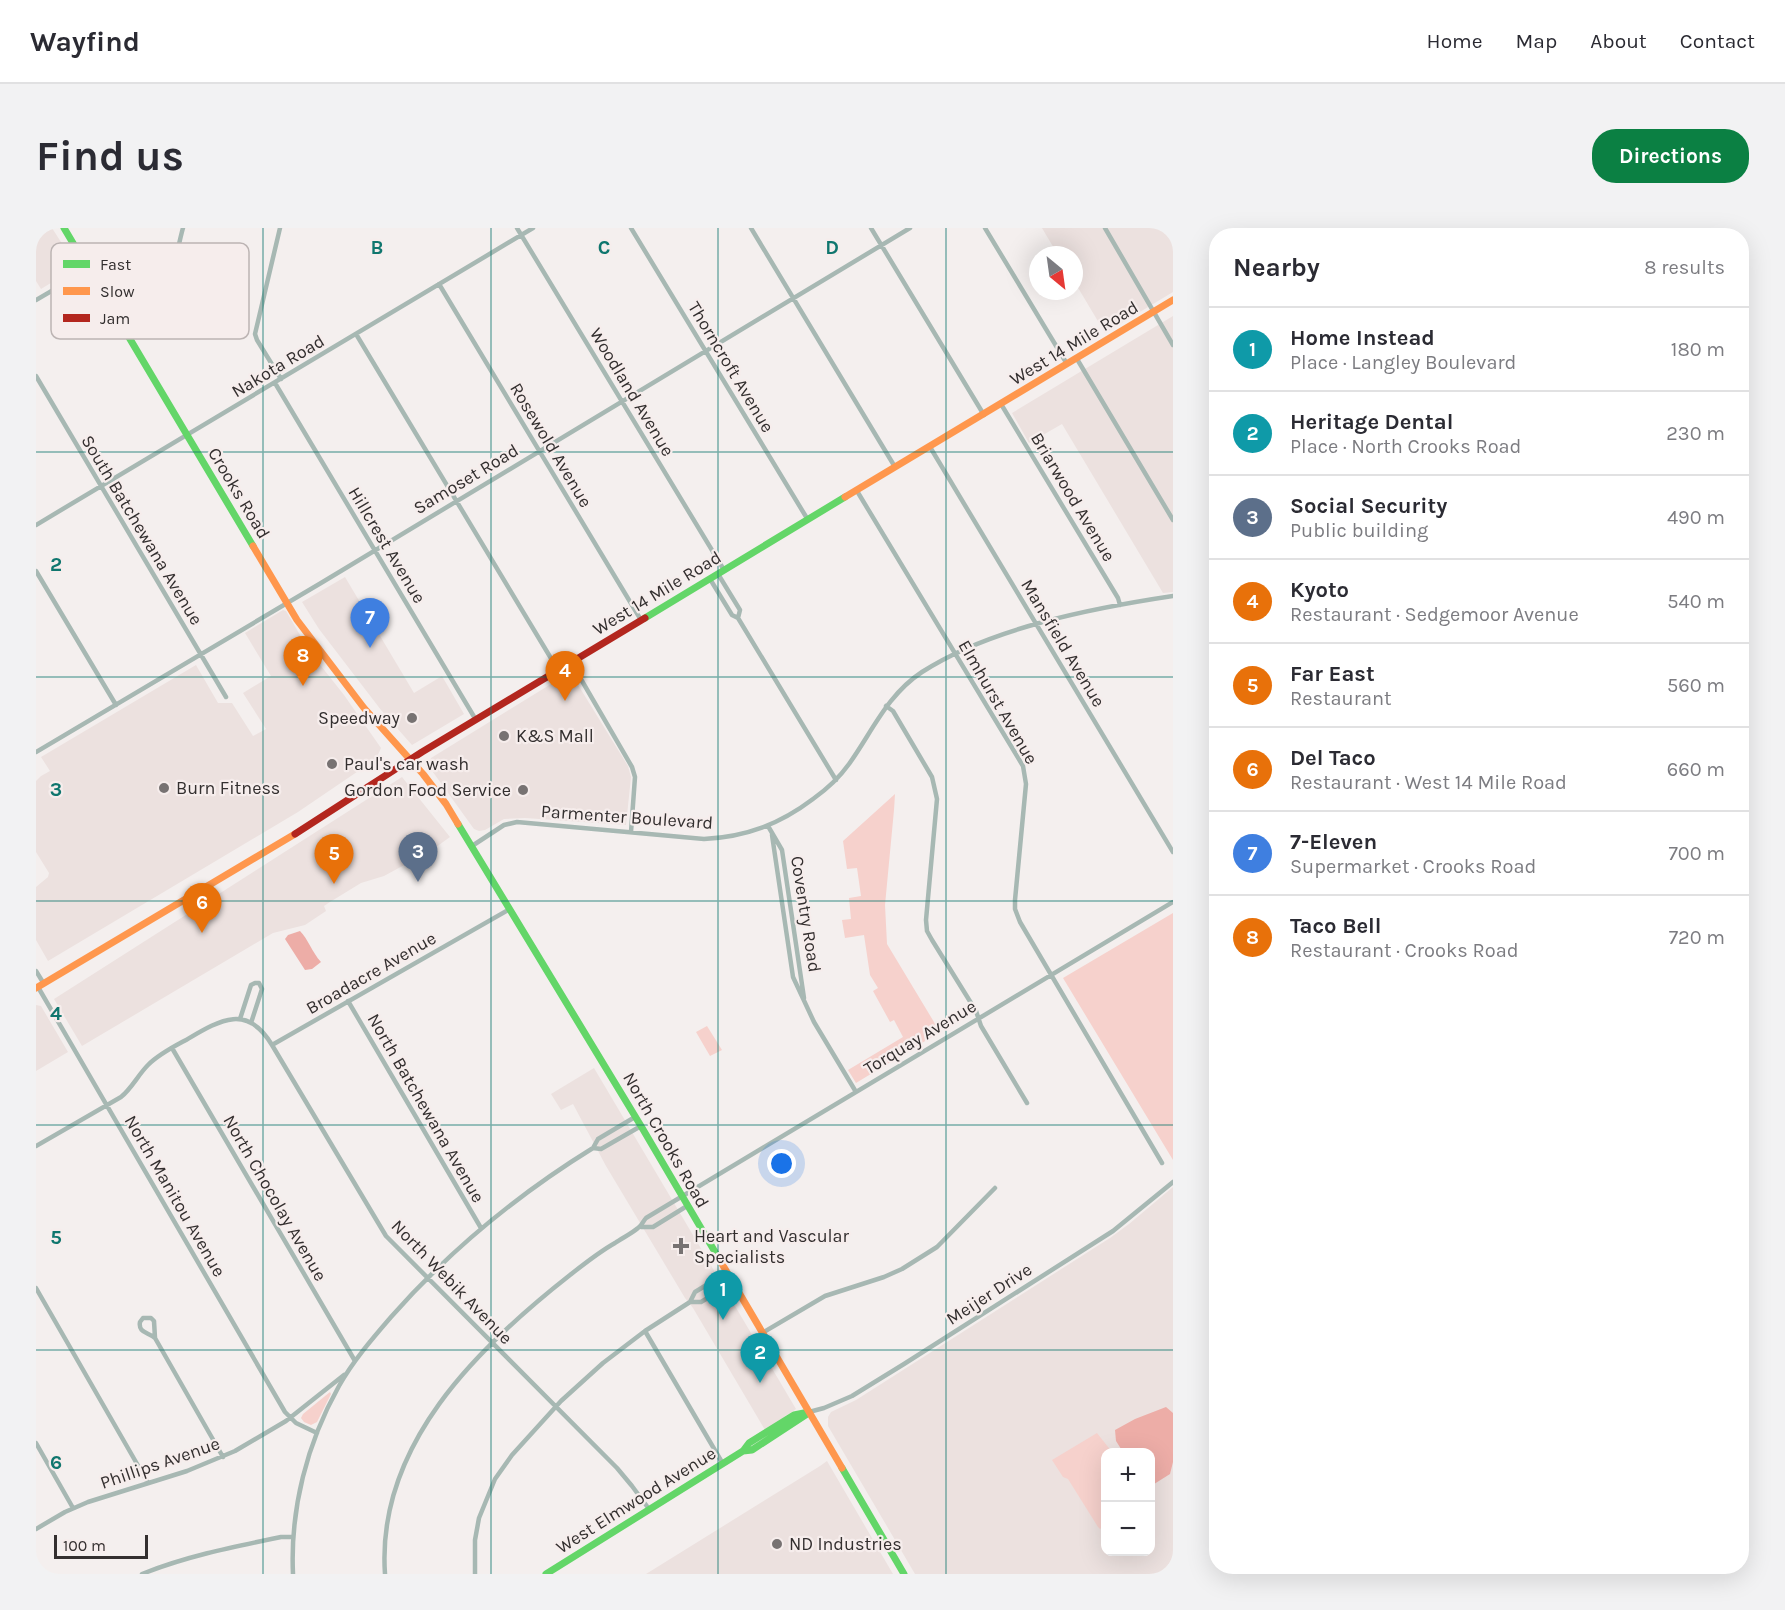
<!DOCTYPE html>
<html lang="en">
<head>
<meta charset="utf-8">
<style>
  body { margin:0; font-family:Karla,sans-serif; background:#f2f2f3; color:#2b2b33 }
  .controls { position:absolute; right:18px; bottom:18px; display:grid; overflow:hidden; border-radius:12px; box-shadow:0 6px 24px #0002 }
  .controls button { width:54px; height:54px; display:grid; place-items:center; padding:0; border:0; border-bottom:2px solid #e1e1e2; background:#fff; color:#2b2b33; font:30px sans-serif }
  .compass { position:absolute; left:993px; top:18px; width:54px; height:54px; border-radius:50%; background:#fff; box-shadow:0 6px 24px #0002; rotate:151deg }
  .scale { position:absolute; left:18px; bottom:15px; width:94px; box-sizing:border-box; padding-left:6px; border:3px solid #332f2f; border-top:0; font-size:16px; line-height:21px; white-space:nowrap; color:#332f2f; -webkit-text-stroke:4px #f6edec; paint-order:stroke }
  .you { position:absolute; left:746px; top:936px; width:21px; height:21px; margin:-15px; border:4px solid #fff; border-radius:50%; background:#1a73e8; box-shadow:0 0 0 9px #1a73e833 }
  .badge { display:grid; place-items:center; width:39px; height:39px; border-radius:50%; background:#0b8043; color:#fff; font-size:20px; font-weight:700 }
  .pin { position:absolute; translate:-50% -50px; filter:drop-shadow(0 2px 3px #0008) }
  .pin::after { content:''; position:absolute; top:32px; width:21px; height:18px; background:inherit; clip-path:polygon(0 0,100% 0,50% 100%) }
  .list { margin:0; padding:0; list-style:none }
  h2 { display:flex; justify-content:space-between; align-items:center; height:78px; margin:0; padding:0 24px; font-size:26px }
  h2 small { font-size:20px; font-weight:400; color:#7c7c81 }
  .list li { display:grid; grid-template-columns:39px 1fr auto; gap:18px; align-items:center; box-sizing:border-box; height:84px; padding:0 24px; border-top:2px solid #e1e1e2 }
  .list b { display:block; font-size:22px; white-space:nowrap }
  .list p { margin:0; font-size:20px; white-space:nowrap; color:#7c7c81 }
  .list em { font-size:20px; font-style:normal; color:#7c7c81 }
  .map { position:relative; flex:none; width:1137px; height:1346px; overflow:hidden; border-radius:24px }
  header { display:flex; align-items:center; gap:36px; box-sizing:border-box; height:84px; padding:0 30px; background:#fff; border-bottom:2px solid #e1e1e2 }
  header strong { font-size:28px }
  nav { display:flex; gap:33px; margin-inline-start:auto; font-size:21px }
  .intro { display:flex; align-items:center; justify-content:space-between; box-sizing:border-box; height:144px; padding:0 36px }
  h1 { margin:0; font-size:42px }
  .button { padding:15px 27px; border-radius:24px; background:#0b8043; color:#fff; font-size:21px; font-weight:700 }
  main { display:flex; gap:36px; padding:0 36px }
  aside { flex:1; background:#fff; border-radius:24px; box-shadow:0 6px 24px #0002 }
  .map>svg:first-child { display:block }
  .built { fill:#ece1df; fill-rule:evenodd }
  .green { fill:#f6d1cc }
  .water { fill:#edada7 }
  .lines { fill:none; stroke-linecap:round; stroke-linejoin:round }
  .street { stroke:#a7b8b3; stroke-width:4.5 }
  .fast { stroke:#63d668; stroke-width:7 }
  .slow { stroke:#ff974d; stroke-width:7 }
  .jam { stroke:#b3261e; stroke-width:7 }
  .grid { fill:none; stroke:#0f766e; stroke-width:1.5; stroke-opacity:0.55 }
  .poi-dot { fill:#777272; stroke:#f6edec; stroke-width:2 }
  .labels { text-anchor:middle; dominant-baseline:central; stroke-width:4.5; stroke-linejoin:round; paint-order:stroke }
  .street-label { font-size:18px; fill:#332f2f; stroke:#f6edec }
  .poi-label { font-size:18px; fill:#332f2f; stroke:#f6edec; text-anchor:start }
  .key { fill:#f6edec; stroke:#bcb4b3; stroke-width:1.5 }
  .key-label { font-size:16px; fill:#332f2f }
  .grid-label { font-size:20px; text-anchor:middle; font-weight:bold; fill:#0f766e; stroke:#f6edec; stroke-width:4.5; stroke-linejoin:round; paint-order:stroke }
</style>
</head>
<body>
<header>
<strong>Wayfind</strong>
<nav><a>Home</a><a>Map</a><a>About</a><a>Contact</a></nav>
</header>
<div class="intro"><h1>Find us</h1><a class="button">Directions</a></div>
<main>
<div class="map">
<svg width="1137" height="1346" viewBox="0 0 1137 1346">
  <rect width="100%" height="100%" fill="#f4efee"/>
  <!-- built -->
  <path class="built" d="M0 0H16L41 39 5 61 0 53Z
    M1006 0H1137V64L1069 105 1038 53V27H1022Z
    M1137 88V364L1127 365 1026 196 993 215 976 185Z
    M309 349 378 465 406 448 428 486 376 517 345 482 283 401 266 374Z
    M247 382 250 383 274 424 308 467 345 520 340 531 262 584 12 733 0 712V659L12 649 13 645 0 624V553L5 548 14 543 5 529 160 437 182 475H196L217 508 230 501 207 465 235 448 209 405Z
    M528 448H535L539 452 592 538 595 549 590 597 489 590 468 591 449 602 443 603 438 601 394 540V535L395 530Z
    M366 549 414 609 396 622 348 648 325 655 294 674 288 678 290 683 269 697 237 705 46 818 18 771Z
    M0 777 5 778 32 824 0 843Z
    M558 840 760 1181 729 1202 657 1080 649 1070 570 938 537 876 525 882 515 866Z
    M1137 959V1346H879L792 1198V1189L795 1184 820 1172 1074 1010 1093 996ZM1070 1224H1114V1324H1070Z
    M791 1233 857 1346H610L784 1238Z"/>
  <!-- green -->
  <path class="green" d="M859 566 858 582 849 677 851 716 904 804 820 855 812 842 867 809 858 792 854 794 837 763 842 760 834 747 828 707 809 710 806 692 815 691 813 670 825 668 821 640 811 641 807 613Z
    M1137 685V932L1027 750Z
    M671 798 686 822 674 828 660 804Z
    M294 1164 295 1166 281 1194 275 1197 268 1194 265 1190 267 1186Z
    M1061 1205 1076 1224H1070L1069 1297 1064 1301 1062 1299 1032 1251 1027 1249 1016 1232Z"/>
  <!-- water -->
  <path class="water" d="M264 703C272 711 276 724 285 734L276 741 269 742 249 711 252 707Z
    M1130 1179 1137 1185V1234L1134 1246 1115 1258 1114 1224H1087L1080 1213 1079 1202 1099 1191Z"/>
  <g class="lines">
    <!-- street -->
    <path class="street" d="M244 0 219 106 221 112 245 151
      M481 0 688 342
      M595 0 772 292
      M715 0 859 239
      M835 0 948 187
      M949 0 1031 136
      M1069 0 1137 117
      M403 56 605 392
      M0 72 53 41
      M81 89C102 76 125 66 135 42 141 29 143 14 147 0
      M320 106 522 442
      M1041 131 1137 292
      M0 148 190 469
      M239 155 440 492
      M965 176 1082 370 1084 377
      M894 219 1137 624
      M821 263 987 538 990 556 979 672V681L984 694 1126 935
      M0 297 497 0
      M0 343 80 477
      M682 346 704 382 702 390
      M674 351 696 387 702 390 800 552
      M535 434 596 539 599 549 595 604
      M850 478 857 483 896 549 901 571 890 692 891 703 896 712 940 783 945 798 991 875
      M0 524 285 355 874 0
      M732 598 746 622 768 770
      M736 607 757 749 778 794 820 864
      M436 618 468 597 481 594 668 611C710 609 744 596 777 571 791 561 803 550 813 536 836 504 851 467 886 444 954 400 1057 380 1137 368
      M0 743 8 756
      M2 759 249 1184 260 1195 281 1205
      M312 773 445 1000
      M204 791 215 757 219 755H223L226 761 215 795
      M236 817 350 1008 581 1240 596 1258 613 1281
      M136 820 319 1133
      M0 918 85 869C96 860 102 847 112 837 123 826 137 819 150 812 184 792 211 775 236 817L474 681
      M557 920 565 921 605 898
      M605 999H617L651 978
      M0 1060 112 1255
      M654 1074H665L696 1055
      M609 1103 687 1236
      M726 1105 789 1068 848 1049 866 1041 901 1019 959 960
      M119 1110C112 1104 102 1105 104 1094L107 1090H115L118 1093 119 1110 187 1229
      M773 1184 788 1180 816 1168 868 1136 1077 1003 1137 954
      M0 1215 37 1280
      M0 1301 29 1284 52 1274 151 1243 199 1223 250 1193 308 1147
      M106 1346C151 1328 197 1319 245 1309H257
      M257 1346C254 1281 271 1215 303 1158 317 1133 336 1111 355 1089 414 1022 481 967 557 920L562 911 599 889
      M349 1346C340 1218 441 1120 534 1047 548 1036 563 1024 579 1015 586 1010 595 1006 602 1000 606 998 607 993 610 990L1137 674
      M439 1346V1312L443 1290 459 1251 476 1227 525 1173 567 1135 609 1103 654 1074 659 1064 690 1045"/>
    <!-- fast -->
    <path class="fast" d="M28 0 217 318
      M609 390 809 269
      M422 596 605 898 682 1029
      M707 1223 716 1222 771 1186
      M806 1240 868 1346
      M510 1346 707 1223 713 1215 758 1187 773 1184"/>
    <!-- slow -->
    <path class="slow" d="M809 269 1137 72
      M217 318 261 392 328 480 387 546 410 576 422 596
      M0 760 259 606
      M682 1029 806 1240"/>
    <!-- jam -->
    <path class="jam" d="M259 606 386 524 609 390"/>
  </g>
  <!-- grid -->
  <path class="grid" d="M227 0V1346M455 0V1346M682 0V1346M910 0V1346M0 224H1137M0 449H1137M0 673H1137M0 897H1137M0 1122H1137"/>
  <!-- markers -->
  <g class="poi-dot">
    <circle cx="376" cy="490" r="6"/>
    <circle cx="468" cy="508" r="6"/>
    <circle cx="296" cy="536" r="6"/>
    <circle cx="128" cy="560" r="6"/>
    <circle cx="487" cy="562" r="6"/>
    <path d="M642 1009h6v6h6v6h-6v6h-6v-6h-6v-6h6z"/>
    <circle cx="741" cy="1316" r="6"/>
  </g>
  <g class="labels">
    <!-- street labels -->
    <g class="street-label">
      <text transform="translate(1038 115) rotate(-31)">West 14 Mile Road</text>
      <text transform="translate(242 138) rotate(-31)">Nakota Road</text>
      <text transform="translate(695 139) rotate(59)">Thorncroft Avenue</text>
      <text transform="translate(596 164) rotate(59)">Woodland Avenue</text>
      <text transform="translate(515 217) rotate(59)">Rosewold Avenue</text>
      <text transform="translate(430 251) rotate(-31)">Samoset Road</text>
      <text transform="translate(203 265) rotate(59)">Crooks Road</text>
      <text transform="translate(1037 269) rotate(59)">Briarwood Avenue</text>
      <text transform="translate(106 302) rotate(59)">South Batchewana Avenue</text>
      <text transform="translate(351 317) rotate(59)">Hillcrest Avenue</text>
      <text transform="translate(621 365) rotate(-31)">West 14 Mile Road</text>
      <text transform="translate(1027 415) rotate(59)">Mansfield Avenue</text>
      <text transform="translate(962 474) rotate(60)">Elmhurst Avenue</text>
      <text transform="translate(591 589) rotate(4)">Parmenter Boulevard</text>
      <text transform="translate(770 686) rotate(81)">Coventry Road</text>
      <text transform="translate(335 745) rotate(-30)">Broadacre Avenue</text>
      <text transform="translate(884 809) rotate(-31)">Torquay Avenue</text>
      <text transform="translate(390 880) rotate(60)">North Batchewana Avenue</text>
      <text transform="translate(630 912) rotate(60)">North Crooks Road</text>
      <text transform="translate(139 968) rotate(60)">North Manitou Avenue</text>
      <text transform="translate(239 970) rotate(60)">North Chocolay Avenue</text>
      <text transform="translate(416 1054) rotate(46)">North Webik Avenue</text>
      <text transform="translate(953 1066) rotate(-33)">Meijer Drive</text>
      <text transform="translate(124 1235) rotate(-19)">Phillips Avenue</text>
      <text transform="translate(600 1272) rotate(-32)">West Elmwood Avenue</text>
    </g>
    <!-- poi labels -->
    <g class="poi-label">
      <text x="364" y="490" text-anchor="end">Speedway</text>
      <text x="480" y="508">K&amp;S Mall</text>
      <text x="308" y="536">Paul's car wash</text>
      <text x="140" y="560">Burn Fitness</text>
      <text x="475" y="562" text-anchor="end">Gordon Food Service</text>
      <text x="658" y="1008">Heart and Vascular<tspan x="658" dy="21">Specialists</tspan></text>
      <text x="753" y="1316">ND Industries</text>
    </g>
  </g>
  <!-- legend -->
  <rect x="15" y="15" width="198" height="96" rx="9" class="key"/>
  <rect x="27" y="32" width="27" height="8" fill="#63d668"/>
  <rect x="27" y="59" width="27" height="8" fill="#ff974d"/>
  <rect x="27" y="86" width="27" height="8" fill="#b3261e"/>
  <g class="key-label">
    <text x="64" y="42">Fast</text>
    <text x="64" y="69">Slow</text>
    <text x="64" y="96">Jam</text>
  </g>
  <g class="grid-label">
    <text x="341" y="26">B</text>
    <text x="568" y="26">C</text>
    <text x="796" y="26">D</text>
    <text x="20" y="343">2</text>
    <text x="20" y="568">3</text>
    <text x="20" y="792">4</text>
    <text x="20" y="1016">5</text>
    <text x="20" y="1241">6</text>
  </g>
</svg>
<div class="controls">
<button>+</button>
<button>−</button>
</div>
<svg class="compass" viewBox="-18 -18 36 36"><path d="M0-13l5 13h-10z" fill="#e53935"/><path d="M0 13l5-13h-10z" fill="#7c7c81"/></svg>
<div class="scale">100 m</div>
<div class="you"></div>
<div class="pin badge" style="left:687px;top:1092px;background:#0f9aa8">1</div>
<div class="pin badge" style="left:724px;top:1155px;background:#0f9aa8">2</div>
<div class="pin badge" style="left:382px;top:654px;background:#5c6f8a">3</div>
<div class="pin badge" style="left:529px;top:473px;background:#e8710a">4</div>
<div class="pin badge" style="left:298px;top:656px;background:#e8710a">5</div>
<div class="pin badge" style="left:166px;top:705px;background:#e8710a">6</div>
<div class="pin badge" style="left:334px;top:420px;background:#3f7fe0">7</div>
<div class="pin badge" style="left:267px;top:458px;background:#e8710a">8</div>
</div>
<aside>
<h2>Nearby<small>8 results</small></h2>
<ul class="list">
<li><span class="badge" style="background:#0f9aa8">1</span><div><b>Home Instead</b><p>Place · Langley Boulevard</p></div><em>180 m</em></li>
<li><span class="badge" style="background:#0f9aa8">2</span><div><b>Heritage Dental</b><p>Place · North Crooks Road</p></div><em>230 m</em></li>
<li><span class="badge" style="background:#5c6f8a">3</span><div><b>Social Security</b><p>Public building</p></div><em>490 m</em></li>
<li><span class="badge" style="background:#e8710a">4</span><div><b>Kyoto</b><p>Restaurant · Sedgemoor Avenue</p></div><em>540 m</em></li>
<li><span class="badge" style="background:#e8710a">5</span><div><b>Far East</b><p>Restaurant</p></div><em>560 m</em></li>
<li><span class="badge" style="background:#e8710a">6</span><div><b>Del Taco</b><p>Restaurant · West 14 Mile Road</p></div><em>660 m</em></li>
<li><span class="badge" style="background:#3f7fe0">7</span><div><b>7-Eleven</b><p>Supermarket · Crooks Road</p></div><em>700 m</em></li>
<li><span class="badge" style="background:#e8710a">8</span><div><b>Taco Bell</b><p>Restaurant · Crooks Road</p></div><em>720 m</em></li>
</ul>
</aside>
</main>
</body>
</html>
